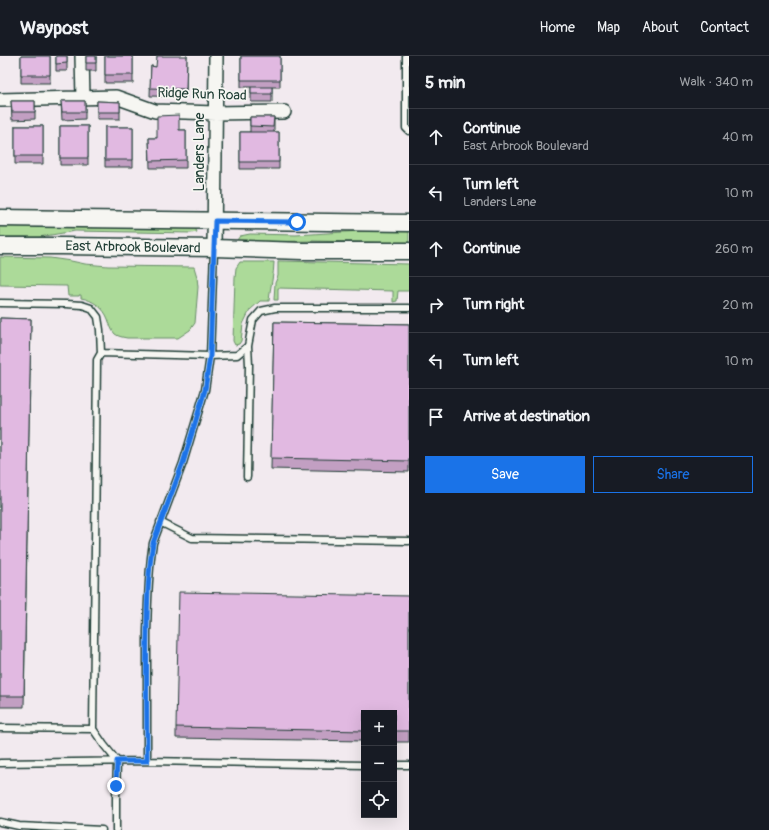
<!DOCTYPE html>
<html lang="en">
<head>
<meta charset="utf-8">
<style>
  body { margin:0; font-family:Pangolin,sans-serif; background:#20242c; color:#f1f3f6 }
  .controls { position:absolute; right:12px; bottom:12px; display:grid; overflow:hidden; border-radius:0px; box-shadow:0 4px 16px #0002 }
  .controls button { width:36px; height:36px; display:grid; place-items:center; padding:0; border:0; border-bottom:1px solid #363941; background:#171b24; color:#f1f3f6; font:20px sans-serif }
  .stop { position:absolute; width:12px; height:12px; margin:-9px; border:3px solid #1a73e8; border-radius:50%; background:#fff }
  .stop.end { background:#1a73e8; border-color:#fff; box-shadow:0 1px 4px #0008 }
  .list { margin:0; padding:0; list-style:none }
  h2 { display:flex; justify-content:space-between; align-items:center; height:52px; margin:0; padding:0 16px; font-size:17px }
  h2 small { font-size:13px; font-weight:400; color:#9ea1a6 }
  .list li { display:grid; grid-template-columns:26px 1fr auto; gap:12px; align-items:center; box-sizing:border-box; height:56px; padding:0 16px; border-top:1px solid #363941 }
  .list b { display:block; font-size:15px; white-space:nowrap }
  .list p { margin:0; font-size:13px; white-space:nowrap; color:#9ea1a6 }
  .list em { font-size:13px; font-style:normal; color:#9ea1a6 }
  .actions { display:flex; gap:8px; padding:12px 16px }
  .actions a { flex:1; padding:9px 0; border:1px solid #1a73e8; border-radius:0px; text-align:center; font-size:14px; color:#1a73e8 }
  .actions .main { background:#1a73e8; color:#fff }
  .icon { flex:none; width:22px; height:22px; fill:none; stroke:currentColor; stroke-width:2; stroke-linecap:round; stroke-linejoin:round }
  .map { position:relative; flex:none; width:409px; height:774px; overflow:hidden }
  header { display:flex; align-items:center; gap:24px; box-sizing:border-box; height:56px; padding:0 20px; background:#171b24; border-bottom:1px solid #363941 }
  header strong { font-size:19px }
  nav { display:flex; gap:22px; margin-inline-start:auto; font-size:14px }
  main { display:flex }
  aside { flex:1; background:#171b24 }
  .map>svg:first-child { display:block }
  .green { fill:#acda99; stroke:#668c66 }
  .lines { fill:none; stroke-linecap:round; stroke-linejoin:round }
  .service-casing { stroke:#1f3d34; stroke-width:9 }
  .minor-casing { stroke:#1f3d34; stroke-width:16 }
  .tertiary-casing { stroke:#1f3d34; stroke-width:19 }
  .service { stroke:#f6f6f2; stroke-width:6 }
  .minor { stroke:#f6f6f2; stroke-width:13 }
  .tertiary { stroke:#f6f6f2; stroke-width:16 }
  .wall { fill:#c29fc2; stroke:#1f3d34 }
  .building { fill:#e1b9e1; stroke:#1f3d34 }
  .route { stroke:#1a73e8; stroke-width:5 }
  .labels { text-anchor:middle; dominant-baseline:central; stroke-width:3.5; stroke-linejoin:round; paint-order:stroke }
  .street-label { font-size:14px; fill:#1f3d34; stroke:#f6f6f2 }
</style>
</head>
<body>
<header>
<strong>Waypost</strong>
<nav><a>Home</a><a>Map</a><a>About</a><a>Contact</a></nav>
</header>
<main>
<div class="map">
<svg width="409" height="774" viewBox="0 0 409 774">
  <rect width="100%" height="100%" fill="#f2eaef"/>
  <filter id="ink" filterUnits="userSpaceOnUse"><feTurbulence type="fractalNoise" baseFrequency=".025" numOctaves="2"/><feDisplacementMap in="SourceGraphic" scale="8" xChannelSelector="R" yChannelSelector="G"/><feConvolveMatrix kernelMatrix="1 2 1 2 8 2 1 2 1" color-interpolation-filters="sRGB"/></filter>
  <g filter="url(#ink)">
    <!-- green -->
    <path class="green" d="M0 169 190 171 195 172 197 176 191 177 75 175 39 181H0Z
      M376 174 409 175V187L313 185 244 186 237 184 240 180 250 178 296 179Z
      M0 201 50 202 71 205 85 208 108 210 194 211 197 221 198 231 195 267 190 274 178 282H127C123 281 119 281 115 278 111 274 110 268 108 263 104 252 93 244 81 242V239H79V240H68L67 230 0 229Z
      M278 205 409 208V235H398L397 245 393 246V235L278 232V244H274L275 227 278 220Z
      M240 206H274C274 219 270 231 269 245H260L250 254 243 268 241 285 239 288 235 289 233 285 235 221 236 212Z"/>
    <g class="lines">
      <defs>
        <path id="service" d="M406 0V72L409 75
          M214 194 210 300 205 334 183 407 153 487C148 516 148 546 147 576 147 619 147 662 147 705L364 709
          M0 247 66 248 82 249 91 252 98 261 100 274 101 297 210 300 237 299 248 290 253 264 261 255 275 252H409
          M101 297 97 304 93 673 104 689 117 705 116 743V774
          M247 421 249 309 248 290
          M160 466 192 482 409 485
          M0 672 93 673
          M0 707 147 705
          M394 709H409
          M0 766 19 770 102 774"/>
        <path id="minor" d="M82 0 83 42
          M0 44 116 41 155 55 215 57 284 56
          M214 192 216 0"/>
        <path id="tertiary" d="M0 162 409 167
          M0 190H62L214 192 302 195H409"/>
      </defs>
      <!-- service casing -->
      <use href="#service" class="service-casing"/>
      <!-- minor casing -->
      <use href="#minor" class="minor-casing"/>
      <!-- tertiary casing -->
      <use href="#tertiary" class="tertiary-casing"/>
      <!-- service -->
      <use href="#service" class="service"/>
      <!-- minor -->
      <use href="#minor" class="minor"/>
      <!-- tertiary -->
      <use href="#tertiary" class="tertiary"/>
    </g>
    <!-- wall -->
    <path class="wall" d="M21 0H50V27H21Z
      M56 0H67V15H56Z
      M86 0H96V15H86Z
      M105 0H133V27H105Z
      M187 0 186 41 150 40 151 10 156 11Z
      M241 0H280V31H272V46H251V31H241Z
      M11 45H35V63L12 64Z
      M61 45H85V63L62 64Z
      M97 45 120 46V63H97Z
      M250 61H274V76H279V113H240V76H250Z
      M15 70H43V108H15Z
      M60 70H88V109H60Z
      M105 71H133V111H105Z
      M179 74H186V112H150L149 82H157Z
      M0 262 31 263 24 651H0Z
      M274 266 409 268V416L271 413Z
      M409 540V686H394V657H364V685L176 682V671Z"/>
    <!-- building -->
    <path class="building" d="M21 0H50V19H21Z
      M56 0H67V7L56 8Z
      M86 0H96V7H86Z
      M105 0H133V19H105Z
      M157 0H187L186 33 150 32 151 10 156 11Z
      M241 0H280V24H241Z
      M251 31H272V38H251Z
      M11 45H35V56H12Z
      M61 45H85V56H62Z
      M97 45 120 46V56H97Z
      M179 59V74H186V104L150 105 149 82H157V60Z
      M250 61H274L273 71 250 70Z
      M15 70H43V100H15Z
      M60 70H88V102H60Z
      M105 71H133V104H105Z
      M240 76H279V106H240Z
      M0 262 31 263 24 640H0Z
      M274 266 409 268V405L271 402Z
      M179 536 409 540V675H394V657H364V675L176 671Z"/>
  </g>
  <g class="lines" filter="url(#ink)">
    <!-- route -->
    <path class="route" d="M116 730 117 705H147C147 662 146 619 147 576 147 546 148 516 153 487L183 407 205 334 210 300 215 165 297 166"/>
  </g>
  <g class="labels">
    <!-- street labels -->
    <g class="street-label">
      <text transform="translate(202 38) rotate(2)">Ridge Run Road</text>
      <text transform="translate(199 96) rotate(-90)">Landers Lane</text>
      <text transform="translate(133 191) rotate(1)">East Arbrook Boulevard</text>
    </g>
  </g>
</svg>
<div class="controls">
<button>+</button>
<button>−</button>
<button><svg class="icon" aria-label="locate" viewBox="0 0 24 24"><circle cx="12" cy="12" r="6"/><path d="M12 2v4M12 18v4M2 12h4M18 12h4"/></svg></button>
</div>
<div class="stop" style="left:297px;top:166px"></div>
<div class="stop end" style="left:116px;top:730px"></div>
</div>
<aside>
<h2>5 min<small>Walk · 340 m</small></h2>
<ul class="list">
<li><svg class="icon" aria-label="ahead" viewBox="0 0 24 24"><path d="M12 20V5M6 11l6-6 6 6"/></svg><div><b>Continue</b><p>East Arbrook Boulevard</p></div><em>40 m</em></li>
<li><svg class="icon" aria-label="left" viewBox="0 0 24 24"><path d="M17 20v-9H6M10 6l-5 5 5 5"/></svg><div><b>Turn left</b><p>Landers Lane</p></div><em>10 m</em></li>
<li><svg class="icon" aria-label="ahead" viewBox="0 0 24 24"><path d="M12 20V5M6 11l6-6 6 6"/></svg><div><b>Continue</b></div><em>260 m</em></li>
<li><svg class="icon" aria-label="right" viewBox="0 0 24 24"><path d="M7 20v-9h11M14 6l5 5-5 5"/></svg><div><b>Turn right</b></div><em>20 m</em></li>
<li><svg class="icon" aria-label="left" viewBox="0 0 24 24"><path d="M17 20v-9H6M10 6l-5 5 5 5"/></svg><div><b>Turn left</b></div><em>10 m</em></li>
<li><svg class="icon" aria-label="arrive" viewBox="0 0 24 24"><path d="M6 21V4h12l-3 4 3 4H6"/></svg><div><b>Arrive at destination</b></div></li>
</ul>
<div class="actions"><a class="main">Save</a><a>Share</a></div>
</aside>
</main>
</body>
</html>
